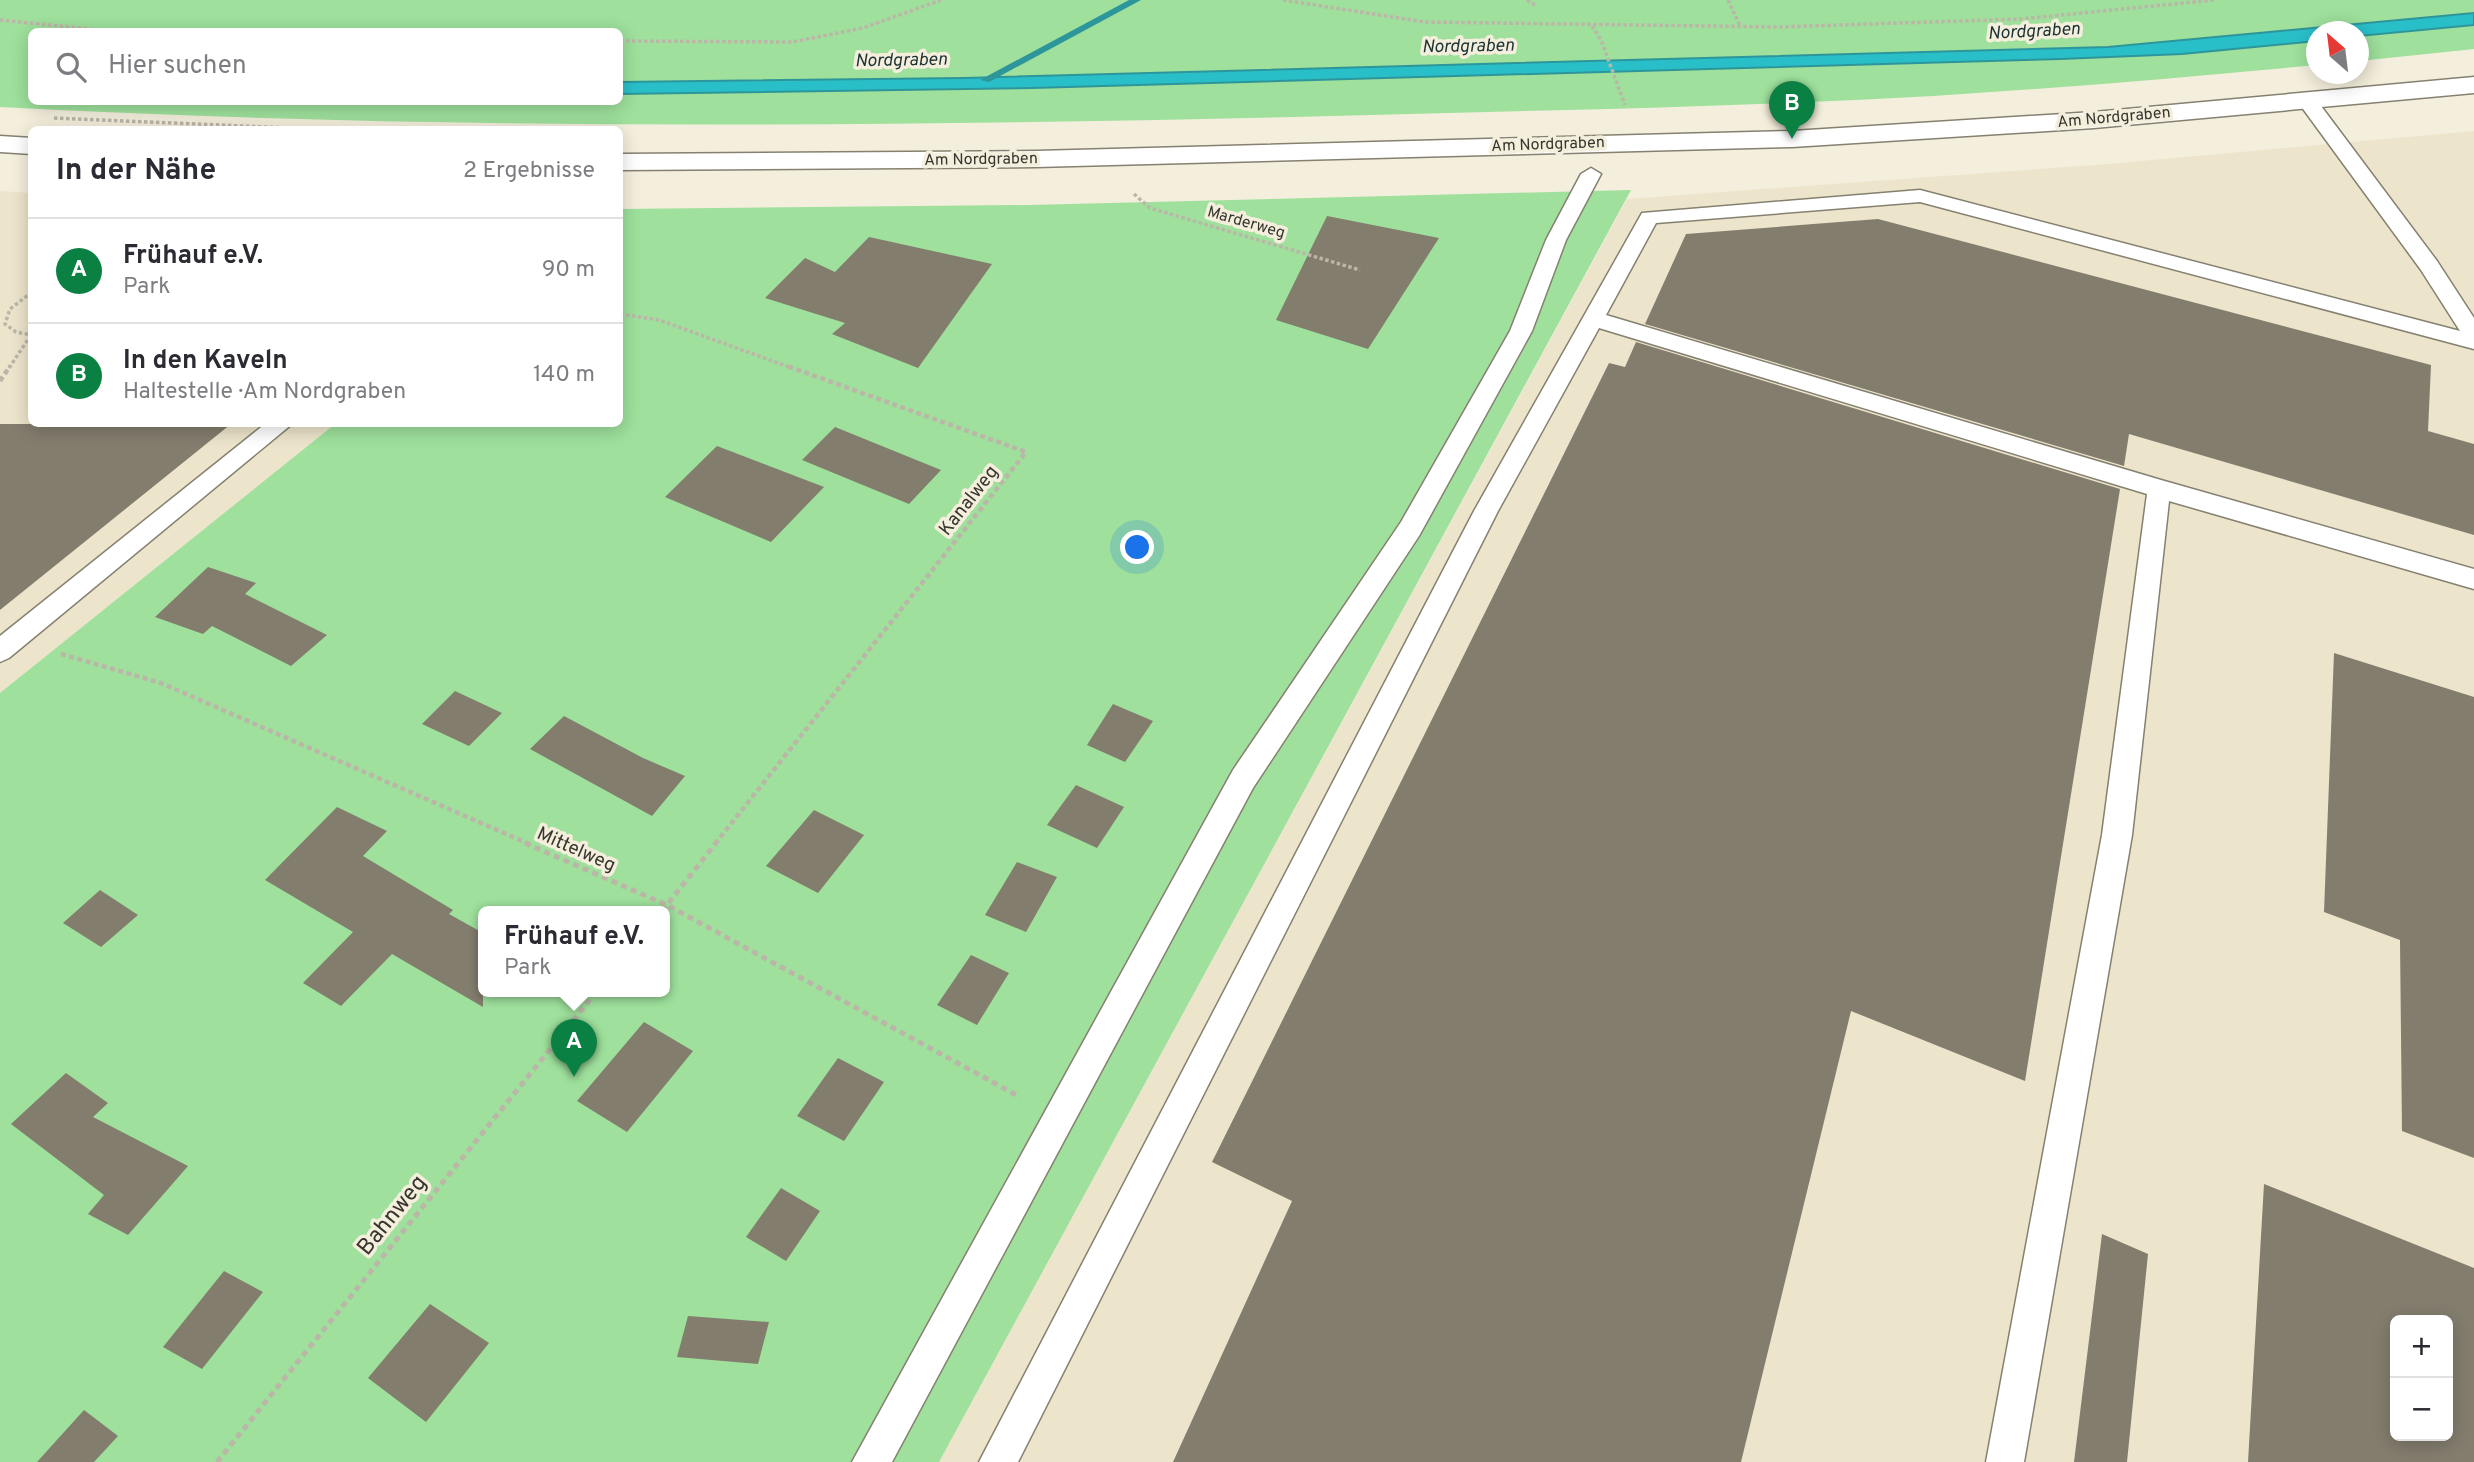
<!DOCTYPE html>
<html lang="de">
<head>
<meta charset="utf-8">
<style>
  body { margin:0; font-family:Overpass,sans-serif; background:#f7f7f7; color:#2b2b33 }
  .controls { position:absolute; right:21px; bottom:21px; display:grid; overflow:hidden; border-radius:10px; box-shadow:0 4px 18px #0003 }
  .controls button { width:63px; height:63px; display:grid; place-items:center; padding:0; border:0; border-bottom:2px solid #e1e1e2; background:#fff; color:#2b2b33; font:35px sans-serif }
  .compass { position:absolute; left:2306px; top:21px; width:63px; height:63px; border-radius:50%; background:#fff; box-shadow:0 4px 18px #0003; rotate:332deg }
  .you { position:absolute; left:1138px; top:548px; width:24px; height:24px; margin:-18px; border:5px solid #fff; border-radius:50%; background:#1a73e8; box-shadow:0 0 0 10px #1a73e833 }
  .badge { display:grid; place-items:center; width:46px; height:46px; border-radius:50%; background:#0b8043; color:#fff; font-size:23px; font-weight:700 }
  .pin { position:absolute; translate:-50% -58px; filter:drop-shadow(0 2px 4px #0008) }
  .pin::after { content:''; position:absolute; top:37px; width:24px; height:21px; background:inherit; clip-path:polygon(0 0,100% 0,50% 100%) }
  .popup { position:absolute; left:478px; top:906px; width:192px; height:91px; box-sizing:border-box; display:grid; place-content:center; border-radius:10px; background:#fff; filter:drop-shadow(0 2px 5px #0005); font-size:23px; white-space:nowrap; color:#7c7c81 }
  .popup b { font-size:26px; color:#2b2b33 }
  .popup::after { content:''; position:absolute; left:50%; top:100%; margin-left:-14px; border:14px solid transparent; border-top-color:#fff }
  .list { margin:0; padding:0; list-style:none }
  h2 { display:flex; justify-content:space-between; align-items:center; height:91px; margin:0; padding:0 28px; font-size:30px }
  h2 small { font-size:23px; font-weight:400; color:#7c7c81 }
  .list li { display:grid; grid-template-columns:46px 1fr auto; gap:21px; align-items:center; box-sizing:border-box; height:105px; padding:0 28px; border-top:2px solid #e1e1e2 }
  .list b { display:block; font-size:26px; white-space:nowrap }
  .list p { margin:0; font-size:23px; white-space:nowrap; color:#7c7c81 }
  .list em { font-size:23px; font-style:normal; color:#7c7c81 }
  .icon { flex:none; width:38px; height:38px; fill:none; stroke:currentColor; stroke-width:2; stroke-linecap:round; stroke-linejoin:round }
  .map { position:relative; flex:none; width:2474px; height:1462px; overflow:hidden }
  .search { position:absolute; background:#fff; box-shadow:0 4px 18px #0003; left:28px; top:28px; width:595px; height:77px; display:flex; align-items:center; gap:18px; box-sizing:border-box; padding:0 24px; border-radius:10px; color:#7c7c81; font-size:26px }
  .panel { position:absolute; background:#fff; box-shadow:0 4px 18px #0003; left:28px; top:126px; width:595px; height:301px; border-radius:10px }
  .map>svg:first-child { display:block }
  .built { fill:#ece4cb; fill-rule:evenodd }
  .green { fill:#9ee09c; fill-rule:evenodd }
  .water { fill:#29bfc9; stroke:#2d969a; stroke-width:2 }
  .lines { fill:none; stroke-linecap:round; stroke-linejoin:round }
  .stream { fill:#2d969a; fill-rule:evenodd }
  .building { fill:#837d6e; fill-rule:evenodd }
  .lane-casing { stroke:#858070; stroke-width:3 }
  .street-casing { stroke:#858070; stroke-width:3 }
  .path-far2 { stroke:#bbb6a7; stroke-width:3.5; stroke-dasharray:3.5 2.5; stroke-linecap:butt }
  .path-far1 { stroke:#bbb6a7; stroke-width:4.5; stroke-dasharray:5 3.5; stroke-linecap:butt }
  .path { stroke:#bbb6a7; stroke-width:5; stroke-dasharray:6 4.5; stroke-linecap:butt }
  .lane { fill:#fff; fill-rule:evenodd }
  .street { fill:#fff; fill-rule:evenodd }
  .labels { text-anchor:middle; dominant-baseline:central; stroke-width:7; stroke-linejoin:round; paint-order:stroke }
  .far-street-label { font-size:16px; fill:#37352e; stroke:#f4eedc }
  .far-water-label { font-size:18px; font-style:italic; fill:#1c3335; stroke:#f4eedc }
  .street-label { font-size:19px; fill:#37352e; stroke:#f4eedc }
  .near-street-label { font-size:23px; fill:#37352e; stroke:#f4eedc }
</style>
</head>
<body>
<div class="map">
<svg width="2474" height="1462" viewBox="0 0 2474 1462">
  <rect width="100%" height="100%" fill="#f4eedc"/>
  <!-- built -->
  <path class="built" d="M2474 131V1462H939L1627 199 2108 164ZM2395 1320H2448V1436H2395Z
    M0 191 31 193 32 424H335L0 693Z"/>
  <!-- green -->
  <path class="green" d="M0 0H2474V49L2359 61 2358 32H2316V65C2189 77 2061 88 1933 96 1720 108 1506 111 1293 117 862 127 431 130 0 107ZM32 32H620V102H32Z
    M1631 190 939 1462H0V693L335 424H620V209L1029 205ZM483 911H665V991H483Z"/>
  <!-- water -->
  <path class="water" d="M2474 13V25L2359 36 2358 32H2316V41L2182 54 2061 59 1032 88 620 94V82L965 78 2108 47Z"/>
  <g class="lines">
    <!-- stream -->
    <path class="stream" d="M1129 0H1141L989 82 980 80Z"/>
  </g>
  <!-- building -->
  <path class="building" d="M1327 216 1439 238 1368 349 1276 320Z
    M1878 219 2431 365 2428 431 2474 444V535L2129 434 2124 466 1645 324 1686 234Z
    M869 237 992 264 918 368 832 334 845 323 765 298 805 258 835 272Z
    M1636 342 2120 489 2025 1081 1851 1011 1741 1462H1173L1292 1201 1212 1162 1609 363 1625 367Z
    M0 424H231L0 610Z
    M835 427 941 470 909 504 802 460Z
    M717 446 824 487 771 542 665 497Z
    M208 567 256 583 245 594 327 635 291 666 212 626 203 634 155 617Z
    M2334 653 2474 697V1158L2402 1131 2400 940 2324 912Z
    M455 691 502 713 469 746 422 724Z
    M1113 704 1153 721 1125 762 1087 745Z
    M564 716 643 758 685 776 652 816 530 749Z
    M1076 785 1124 807 1097 848 1047 825Z
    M337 807 387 831 363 856 453 910 449 914 483 933V1007L392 954 341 1006 303 983 353 932 265 880Z
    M814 810 864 835 818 893 766 866Z
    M1017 862 1057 877 1026 932 985 915Z
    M100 890 138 915 101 947 63 923Z
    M971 955 1009 973 977 1025 937 1005Z
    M644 1022 693 1051 627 1132 577 1101Z
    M838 1058 884 1082 844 1141 797 1116Z
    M66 1073 108 1103 93 1117 188 1166 128 1235 88 1214 104 1195 11 1124Z
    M2264 1184 2474 1268V1462H2248ZM2395 1320H2448V1436H2395Z
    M781 1188 820 1211 786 1261 746 1237Z
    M2102 1234 2148 1254 2127 1462H2074Z
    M224 1271 263 1292 202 1369 163 1347Z
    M430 1304 489 1343 426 1422 368 1378Z
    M688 1316 769 1322 758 1364 677 1357Z
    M84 1410 118 1436 94 1462H37Z"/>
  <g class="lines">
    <defs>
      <path id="lane" d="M2308 96 2315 98 2437 261 2474 318V349L1920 202 1656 223 1606 315 2161 480 2474 569V589L2169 501 2132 835 2024 1462H1986L2102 835 2147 494 1599 328 1498 511 1018 1462H979L1474 511 1642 213 1920 190 2460 331 2421 270 2298 102Z
        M1591 168 1601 174 1566 240 1532 331 1419 536 1253 788 892 1462H852L1233 770 1401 522 1510 331 1546 240 1581 174Z
        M265 424H292L9 658 0 662V636Z"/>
      <path id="street" d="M2474 77V93L2094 128 1792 147 1036 167 620 170V154L1036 151 1792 131 2094 112Z
        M0 136 32 138V154L0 152Z"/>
    </defs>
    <!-- lane casing -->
    <use href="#lane" class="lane-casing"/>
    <!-- street casing -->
    <use href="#street" class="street-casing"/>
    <!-- path-far2 -->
    <path class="path-far2" d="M1283 0 1425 22 1779 27 2021 19 2214 0
      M1527 0 1536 6
      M1728 0 1740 26
      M0 20 120 32
      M1592 26 1601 40 1625 105
      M620 41 792 42 863 28 941 0
      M54 118 337 130
      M1134 194 1150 208 1360 270
      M32 292 10 309 5 324 16 332 32 335
      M620 314 659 320 792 368
      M9 368 31 335"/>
    <!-- path-far1 -->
    <path class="path-far1" d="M0 381 10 366
      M61 654 161 683 529 844
      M715 844 1026 452 787 366"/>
    <!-- path -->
    <path class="path" d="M525 843 667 905 1020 1097
      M662 911 716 843
      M217 1462 597 991"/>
    <!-- lane -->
    <use href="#lane" class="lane"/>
    <!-- street -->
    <use href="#street" class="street"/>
  </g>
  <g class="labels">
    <!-- far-street labels -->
    <g class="far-street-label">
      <text transform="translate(2114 118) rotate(-5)">Am Nordgraben</text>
      <text transform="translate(1548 145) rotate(-2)">Am Nordgraben</text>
      <text transform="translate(981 160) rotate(-1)">Am Nordgraben</text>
      <text transform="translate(1246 223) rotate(16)">Marderweg</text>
    </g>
    <!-- far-water labels -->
    <g class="far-water-label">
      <text transform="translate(2034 32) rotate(-3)">Nordgraben</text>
      <text transform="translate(1468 47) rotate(-1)">Nordgraben</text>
      <text transform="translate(901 61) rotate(-1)">Nordgraben</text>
    </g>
    <!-- street labels -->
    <g class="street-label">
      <text transform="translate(969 501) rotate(-52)">Kanalweg</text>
      <text transform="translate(576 850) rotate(24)">Mittelweg</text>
    </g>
    <!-- near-street labels -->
    <g class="near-street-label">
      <text transform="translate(393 1216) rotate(-51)">Bahnweg</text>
    </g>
  </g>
</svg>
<div class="controls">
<button>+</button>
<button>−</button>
</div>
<svg class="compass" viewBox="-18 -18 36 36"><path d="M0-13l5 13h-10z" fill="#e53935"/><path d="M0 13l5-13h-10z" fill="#7c7c81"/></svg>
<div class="you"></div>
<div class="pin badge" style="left:574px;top:1077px">A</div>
<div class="popup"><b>Frühauf e.V.</b>Park</div>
<div class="pin badge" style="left:1792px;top:139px">B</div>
<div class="search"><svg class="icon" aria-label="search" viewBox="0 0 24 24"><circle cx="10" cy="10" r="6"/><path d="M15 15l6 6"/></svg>Hier suchen</div>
<section class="panel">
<h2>In der Nähe<small>2 Ergebnisse</small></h2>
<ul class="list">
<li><span class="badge">A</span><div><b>Frühauf e.V.</b><p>Park</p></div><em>90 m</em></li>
<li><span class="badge">B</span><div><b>In den Kaveln</b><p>Haltestelle · Am Nordgraben</p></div><em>140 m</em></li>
</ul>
</section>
</div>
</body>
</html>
